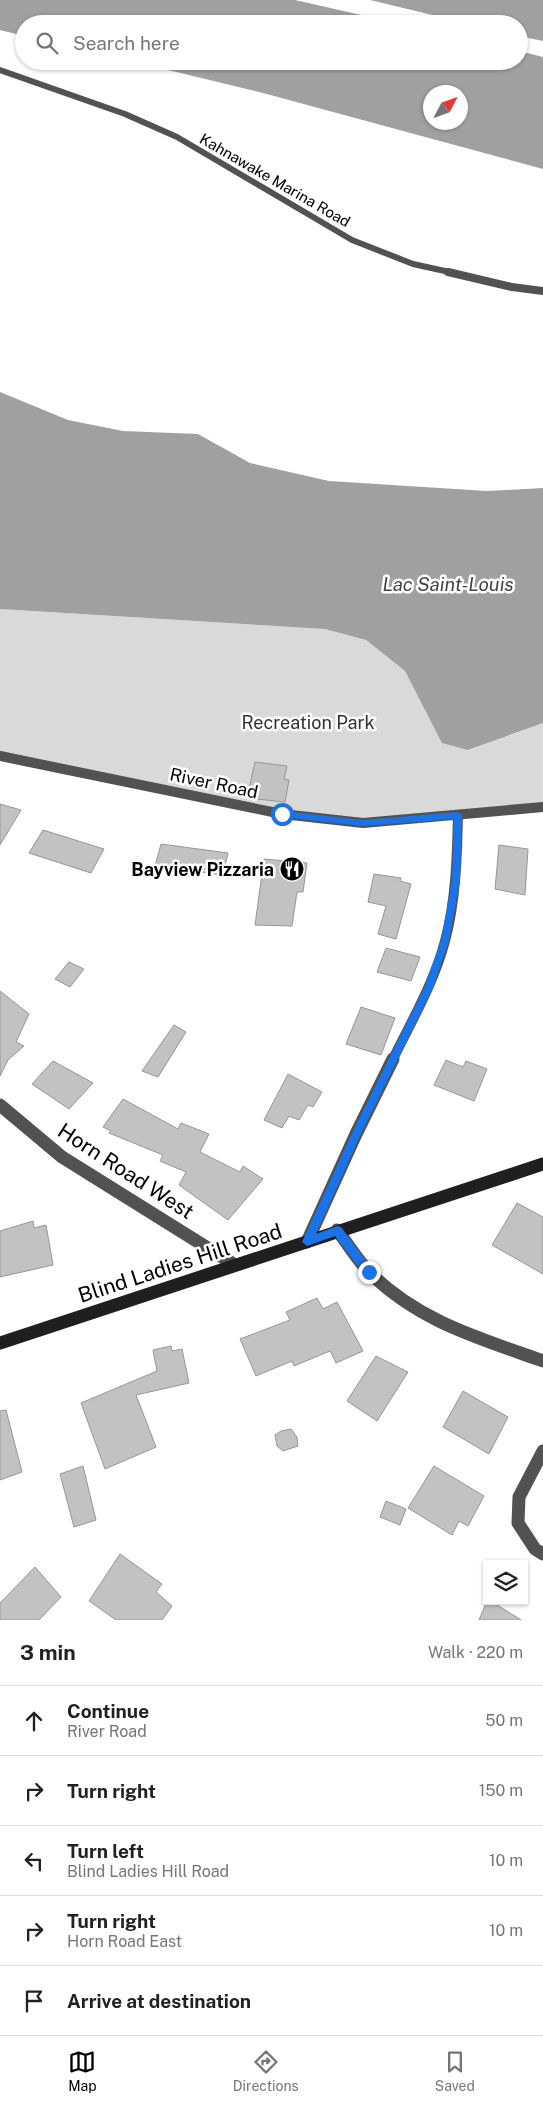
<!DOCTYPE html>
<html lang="en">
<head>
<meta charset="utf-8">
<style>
  body { margin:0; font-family:"Public Sans",sans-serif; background:#f6f6f6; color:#202124 }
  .controls { position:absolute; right:15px; bottom:15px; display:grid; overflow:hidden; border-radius:0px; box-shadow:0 1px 4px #0004 }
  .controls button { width:45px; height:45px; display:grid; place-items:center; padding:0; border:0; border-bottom:1px solid #e0e0e0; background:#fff; color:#202124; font:25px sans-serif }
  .compass { position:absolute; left:423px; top:85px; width:45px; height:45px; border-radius:50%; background:#fff; box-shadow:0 1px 4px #0004; rotate:49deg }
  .stop { position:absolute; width:15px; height:15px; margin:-11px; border:4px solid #1a73e8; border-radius:50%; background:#fff }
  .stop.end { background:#1a73e8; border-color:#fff; box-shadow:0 1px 5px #0008 }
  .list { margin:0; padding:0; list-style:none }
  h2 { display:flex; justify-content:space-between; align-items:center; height:65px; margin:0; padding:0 20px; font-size:21px }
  h2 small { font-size:16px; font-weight:400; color:#757577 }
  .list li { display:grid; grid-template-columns:32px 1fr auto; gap:15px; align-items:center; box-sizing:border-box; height:70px; padding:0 20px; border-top:1px solid #e0e0e0 }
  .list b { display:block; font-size:19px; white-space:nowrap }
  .list p { margin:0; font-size:16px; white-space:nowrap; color:#757577 }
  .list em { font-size:16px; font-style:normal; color:#757577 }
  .icon { flex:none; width:28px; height:28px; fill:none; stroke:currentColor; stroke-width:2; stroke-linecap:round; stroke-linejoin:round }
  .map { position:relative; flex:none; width:543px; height:1620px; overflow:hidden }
  .search { position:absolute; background:#fff; box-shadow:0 1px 4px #0004; left:15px; right:15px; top:15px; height:55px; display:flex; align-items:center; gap:12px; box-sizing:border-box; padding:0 18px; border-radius:28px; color:#757577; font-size:19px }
  .sheet { height:415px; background:#fff }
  nav { display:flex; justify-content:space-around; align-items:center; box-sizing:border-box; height:70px; border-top:1px solid #e0e0e0; background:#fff; font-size:14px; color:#757577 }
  nav a { display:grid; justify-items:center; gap:2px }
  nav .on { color:#000 }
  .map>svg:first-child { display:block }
  .green { fill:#d9d9d9 }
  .water { fill:#a0a0a0; fill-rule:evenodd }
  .building { fill:#c2c2c2; stroke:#969696 }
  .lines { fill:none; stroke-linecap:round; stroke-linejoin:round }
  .street-far3 { stroke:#525252; stroke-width:6 }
  .street-far2 { stroke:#525252; stroke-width:8 }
  .street-far1 { stroke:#525252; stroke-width:10 }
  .street { stroke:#525252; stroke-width:13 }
  .secondary { stroke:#1f1f1f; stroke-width:13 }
  .route { fill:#1a73e8 }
  .labels { text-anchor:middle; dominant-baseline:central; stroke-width:5; stroke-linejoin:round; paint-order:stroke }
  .far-street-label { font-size:15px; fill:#000; stroke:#fff }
  .park-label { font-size:18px; fill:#303030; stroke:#fff }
  .street-label { font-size:18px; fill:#000; stroke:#fff }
  .poi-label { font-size:18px; font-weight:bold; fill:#000; stroke:#fff; text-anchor:end }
  .water-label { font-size:19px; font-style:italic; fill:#414141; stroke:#fff }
  .near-street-label { font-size:21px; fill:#000; stroke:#fff }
</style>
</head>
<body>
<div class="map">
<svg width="543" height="1620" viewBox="0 0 543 1620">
  <rect width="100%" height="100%" fill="#fff"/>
  <!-- green -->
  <path class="green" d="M0 609 325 629 366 640 405 671 443 743 469 750 543 723V807L363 823 282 814 0 756Z"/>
  <!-- water -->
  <path class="water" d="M0 0H295L401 24H24V36L0 30Z
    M370 0H543V41L519 36V24H470Z
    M519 51 543 57V169L263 93 131 61H519ZM460 92V122H430V92Z
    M0 392 68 420 123 431 198 434 250 463 329 481 487 491 543 488V723L468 750 442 743 405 671 366 640 325 629 0 609Z"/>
  <!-- building -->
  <path class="building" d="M255 762 287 766 284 779 289 780 285 802 247 798Z
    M0 804 21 810 0 845Z
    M43 830 104 849 91 873 29 853Z
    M161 844 228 853 223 875 155 866Z
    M499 845 528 849 525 895 495 889Z
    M264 859 307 863 303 892H297L292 926 255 925Z
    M374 874 401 878 400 881 411 884 396 939 378 934 386 906 368 902Z
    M386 948 420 957 411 981 377 972Z
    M69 962 84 969 70 987 55 979Z
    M0 991 29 1014 16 1042 24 1046 8 1060 0 1076Z
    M361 1007 395 1018 381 1055 346 1044Z
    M174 1025 186 1032 158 1077 142 1071Z
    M446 1060 463 1067 466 1061 487 1069 474 1101 434 1085Z
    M53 1061 93 1083 69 1109 32 1084Z
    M288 1074 322 1092 313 1107 308 1105 299 1120 289 1116 282 1128 264 1120Z
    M123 1099 178 1129 181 1123 209 1134 200 1152 240 1172 243 1166 263 1179 228 1220 179 1185 186 1172 160 1161 163 1155 109 1133 111 1131 103 1127Z
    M517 1203 543 1217V1274L492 1245Z
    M33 1221 34 1228 46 1225 53 1265 0 1277V1231Z
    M317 1298 323 1309 337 1302 363 1351 336 1363 330 1351 294 1366 292 1361 256 1376 240 1339 290 1320 286 1312Z
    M171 1346 172 1351 182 1349 189 1383 136 1395 156 1447 105 1469 81 1403 157 1371 153 1350Z
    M376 1356 408 1372 377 1421 347 1401Z
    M463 1391 508 1417 489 1454 443 1427Z
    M6 1410 22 1472 0 1480V1411Z
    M291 1429 297 1437 298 1446 283 1451 277 1446 275 1435 281 1431Z
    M83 1466 96 1520 74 1527 60 1474Z
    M434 1466 484 1496 468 1526 459 1521 452 1535 408 1508Z
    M386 1501 406 1509 400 1525 380 1517Z
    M120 1554 162 1584 156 1592 172 1606 162 1620H116L89 1601Z
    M35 1567 61 1597 39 1620H0V1603Z
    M487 1601H491L521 1620H479Z"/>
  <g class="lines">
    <!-- street-far3 -->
    <path class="street-far3" d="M0 70 125 114 177 137 352 240 413 264 454 273"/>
    <!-- street-far2 -->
    <path class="street-far2" d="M448 272 512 287 543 291"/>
    <!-- street-far1 -->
    <path class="street-far1" d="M0 756 282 814 363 823 543 807
      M392 1061C411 1022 434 983 445 941 456 900 457 857 458 815"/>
    <!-- street -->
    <path class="street" d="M0 1105 62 1157 235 1265
      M337 1230C348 1244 357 1260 370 1273 420 1322 479 1338 543 1361
      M307 1242 356 1134 393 1059
      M543 1451 519 1497 518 1523 535 1549 543 1554"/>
    <!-- secondary -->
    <path class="secondary" d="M0 1343 543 1164"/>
  </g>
  <!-- route -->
  <path class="route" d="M282 811 363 820 458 812 462 815 460 880 449 941 433 988 360 1136 316 1234 337 1226 341 1227 372 1269 374 1272 369 1277 365 1275 335 1236 307 1246 302 1242 353 1131 424 988 441 941 452 880 454 819 363 826 282 817 278 814Z"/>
  <!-- icons -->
  <defs>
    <symbol id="restaurant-disc" viewBox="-11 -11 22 22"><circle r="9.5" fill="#000" stroke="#fff"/><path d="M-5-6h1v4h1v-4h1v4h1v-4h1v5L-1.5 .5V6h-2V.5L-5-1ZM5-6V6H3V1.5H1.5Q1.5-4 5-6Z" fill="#fff"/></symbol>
  </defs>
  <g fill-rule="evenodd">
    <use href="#restaurant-disc" x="278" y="855" width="28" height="28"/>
  </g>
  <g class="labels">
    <!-- far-street labels -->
    <g class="far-street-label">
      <text transform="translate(275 180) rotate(30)">Kahnawake Marina Road</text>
    </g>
    <!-- park labels -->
    <g class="park-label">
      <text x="308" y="722">Recreation Park</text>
    </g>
    <!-- street labels -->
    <g class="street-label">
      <text transform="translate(214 783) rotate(12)">River Road</text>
    </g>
    <!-- poi labels -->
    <g class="poi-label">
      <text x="274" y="869">Bayview Pizzaria</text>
    </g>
    <!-- water labels -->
    <g class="water-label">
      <text x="448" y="584">Lac Saint-Louis</text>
    </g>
    <!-- near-street labels -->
    <g class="near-street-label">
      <text transform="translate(126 1171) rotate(33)">Horn Road West</text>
      <text transform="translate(180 1263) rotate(-18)">Blind Ladies Hill Road</text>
    </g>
  </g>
</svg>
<div class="controls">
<button><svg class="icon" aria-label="layers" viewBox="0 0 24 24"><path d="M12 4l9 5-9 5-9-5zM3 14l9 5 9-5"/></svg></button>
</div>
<svg class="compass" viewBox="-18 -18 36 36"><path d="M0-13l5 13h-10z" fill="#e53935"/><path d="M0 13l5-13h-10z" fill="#757577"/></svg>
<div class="stop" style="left:282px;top:814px"></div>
<div class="stop end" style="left:369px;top:1272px"></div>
<div class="search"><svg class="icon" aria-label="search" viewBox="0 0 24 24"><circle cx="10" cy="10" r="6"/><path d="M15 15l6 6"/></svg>Search here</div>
</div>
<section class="sheet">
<h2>3 min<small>Walk · 220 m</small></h2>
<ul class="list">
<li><svg class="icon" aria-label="ahead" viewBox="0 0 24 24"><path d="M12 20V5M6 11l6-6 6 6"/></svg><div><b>Continue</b><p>River Road</p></div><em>50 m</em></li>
<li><svg class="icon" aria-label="right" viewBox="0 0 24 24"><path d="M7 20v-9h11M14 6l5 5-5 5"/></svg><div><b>Turn right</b></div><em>150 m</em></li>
<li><svg class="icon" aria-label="left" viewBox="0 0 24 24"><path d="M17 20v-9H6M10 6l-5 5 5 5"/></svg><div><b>Turn left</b><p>Blind Ladies Hill Road</p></div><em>10 m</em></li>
<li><svg class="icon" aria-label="right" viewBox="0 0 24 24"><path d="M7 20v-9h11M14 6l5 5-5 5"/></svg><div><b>Turn right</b><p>Horn Road East</p></div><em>10 m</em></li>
<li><svg class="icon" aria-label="arrive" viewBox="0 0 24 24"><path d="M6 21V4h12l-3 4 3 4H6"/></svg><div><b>Arrive at destination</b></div></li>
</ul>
</section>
<nav>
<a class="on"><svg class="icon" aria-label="map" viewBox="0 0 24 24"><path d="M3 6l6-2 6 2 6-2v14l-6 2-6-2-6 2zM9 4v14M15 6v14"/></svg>Map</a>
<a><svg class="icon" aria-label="directions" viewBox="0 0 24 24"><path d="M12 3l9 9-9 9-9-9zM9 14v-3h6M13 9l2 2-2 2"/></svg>Directions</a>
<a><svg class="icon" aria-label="saved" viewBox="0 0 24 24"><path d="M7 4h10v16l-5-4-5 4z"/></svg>Saved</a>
</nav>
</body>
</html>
